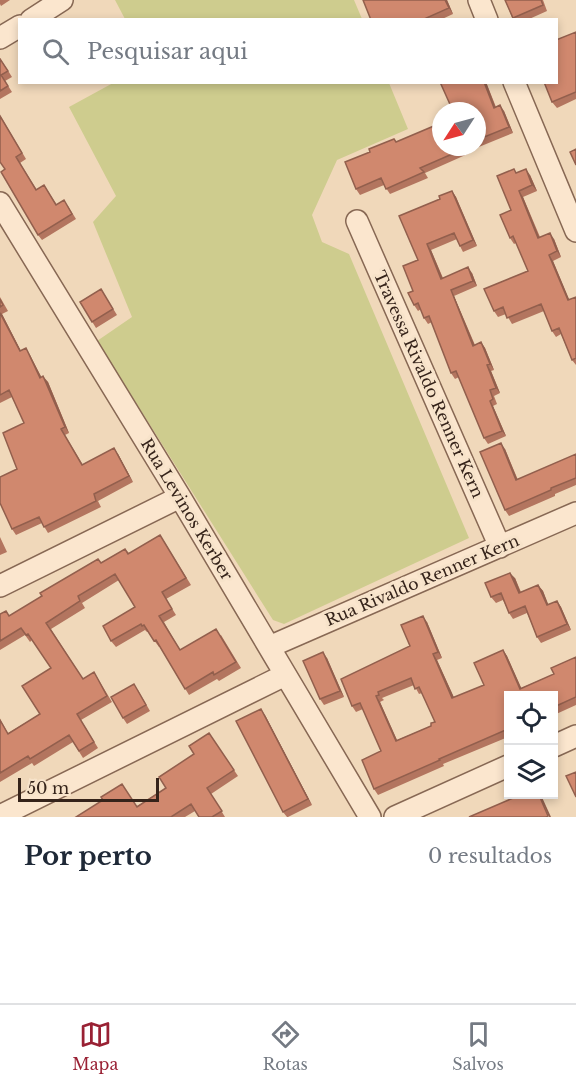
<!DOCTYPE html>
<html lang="pt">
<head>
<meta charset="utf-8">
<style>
  body { margin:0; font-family:"Libre Baskerville",serif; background:#f2f2f3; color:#1f2937 }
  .controls { position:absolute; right:18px; bottom:18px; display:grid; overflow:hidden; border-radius:0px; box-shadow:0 3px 9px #0003 }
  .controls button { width:54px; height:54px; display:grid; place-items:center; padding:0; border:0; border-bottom:2px solid #e0e1e3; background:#fff; color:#1f2937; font:30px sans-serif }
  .compass { position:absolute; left:432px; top:102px; width:54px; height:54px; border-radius:50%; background:#fff; box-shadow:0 3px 9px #0003; rotate:234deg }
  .scale { position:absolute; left:18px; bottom:15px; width:141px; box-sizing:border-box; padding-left:6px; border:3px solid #35231a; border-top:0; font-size:16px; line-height:21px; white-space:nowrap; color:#35231a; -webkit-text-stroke:4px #f7e3ca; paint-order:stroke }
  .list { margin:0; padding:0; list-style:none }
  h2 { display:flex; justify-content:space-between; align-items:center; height:78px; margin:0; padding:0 24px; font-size:26px }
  h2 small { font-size:20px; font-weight:400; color:#747a83 }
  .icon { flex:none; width:33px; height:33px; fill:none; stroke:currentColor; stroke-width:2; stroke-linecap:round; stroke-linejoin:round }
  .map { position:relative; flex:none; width:576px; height:817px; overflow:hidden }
  .search { position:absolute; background:#fff; box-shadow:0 3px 9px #0003; left:18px; right:18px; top:18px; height:66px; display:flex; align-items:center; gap:15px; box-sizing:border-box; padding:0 21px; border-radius:0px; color:#747a83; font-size:22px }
  .sheet { height:186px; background:#fff }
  nav { display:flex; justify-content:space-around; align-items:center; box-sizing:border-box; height:84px; border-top:2px solid #e0e1e3; background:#fff; font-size:16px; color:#747a83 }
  nav a { display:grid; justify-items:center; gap:3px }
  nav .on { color:#992134 }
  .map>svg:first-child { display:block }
  .green { fill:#cecc8e }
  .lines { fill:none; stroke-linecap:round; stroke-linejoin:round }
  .minor-casing { stroke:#876854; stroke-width:24 }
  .minor { stroke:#fbe6ce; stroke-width:21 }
  .wall { fill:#b3755f; fill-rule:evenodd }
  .shaded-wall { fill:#925f4d }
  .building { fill:#d0886e; stroke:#925f4d; stroke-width:1.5; fill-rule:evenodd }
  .labels { text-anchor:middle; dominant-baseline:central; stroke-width:6; stroke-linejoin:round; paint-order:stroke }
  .street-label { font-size:16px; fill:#35231a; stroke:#f7e3ca }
</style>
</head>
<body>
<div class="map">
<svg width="576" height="817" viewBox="0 0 576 817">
  <rect width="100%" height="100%" fill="#f0d8ba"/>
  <!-- green -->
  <path class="green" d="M115 0H354L362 19H125Z
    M113 83H389L408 129 337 160 312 215 322 242 349 254 469 538 284 624 273 620 97 341 132 317 93 222 116 196 69 107Z"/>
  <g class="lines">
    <defs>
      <path id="minor" d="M479 0 487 20
        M31 20 62 0
        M0 38 20 26
        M514 82 576 231
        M0 203 180 497 370 817
        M357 221 500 547
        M0 586 180 497
        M269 647 576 513
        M554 746 576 736
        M0 816 285 675
        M395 817 508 766"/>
    </defs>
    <!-- minor casing -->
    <use href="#minor" class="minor-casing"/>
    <!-- minor -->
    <use href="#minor" class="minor"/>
  </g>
  <!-- wall -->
  <path class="wall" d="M0 0H10L1 6 0 4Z
    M447 0 453 14 440 20H371Z
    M505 0H543L547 11 527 20H513Z
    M576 32V99L557 108 552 102Z
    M0 58 12 77 5 81 12 92 0 99Z
    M440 82H486L496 107 504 111 513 133 469 151 470 153 425 173 428 178 390 194 384 185 360 195 356 189 370 152 396 142 441 147H477V111Z
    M0 115 26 159 20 163 37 190 44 185 57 205 68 206 76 219 42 240 38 235Z
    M517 173 530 175 537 191 523 197 540 237 554 239 561 257 553 261 569 300 576 297V365L572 360 561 334 556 337 552 331 544 311 512 324 506 314 498 317 494 311 528 271 516 243 514 244 510 238 511 210Z
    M452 191 456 197 477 246 463 252 460 246 457 239 431 250 443 278 472 273 477 286 454 296 475 345 481 342 485 348 494 370 491 371 500 393 494 396 497 404 493 406 506 436 488 444 484 438 459 377 455 379 451 373 432 322 428 324 424 318 421 309 418 311 414 305 413 291 418 260Z
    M101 289 117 315 96 328 80 302Z
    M0 297 8 311 2 314 21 351 26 348 30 355 41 377 48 382 69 433 65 435 83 465 118 454 133 482 98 501 101 507 48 533 42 523 16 535 12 529 17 469 24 423 12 397 0 403Z
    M505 449 518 480 576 454V485L555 494V496L509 516 505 510Z
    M0 537 7 552 0 555Z
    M164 541 191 585 166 599 176 615 164 622 180 650 221 635 241 668 219 681 217 679 189 695 160 647H159L148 632H147L145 630 116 647 111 641 135 607 119 580 82 603 85 608 51 629 83 679 94 672 112 702 81 720 98 748 83 758 73 742 34 766 32 763 0 782V719L8 733 40 714 51 668 32 640 30 642 25 635 0 650V614L9 616 125 549 129 553Z
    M515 578 521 592 538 585 543 591 548 605 557 601 561 607 571 630 541 643 537 637 527 613 513 619 509 613 503 600 496 603 491 597Z
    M427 622 442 658 437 660 454 698 484 685 503 650 507 656 521 688 554 674 576 657V705L554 715V696H508V737L443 764 444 766 378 795 374 789 381 751 363 709 356 712 352 706 410 646ZM414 685 419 694 422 693 435 722 431 726 397 740 380 702 384 700 382 698Z
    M327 658 344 697 324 705 320 699Z
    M138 690 150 711 127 724 123 718Z
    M265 715 312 805 288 817H287L283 812Z
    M209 733 238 776 211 794 225 817H199L195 811 185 817H76L137 806 166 788 194 754Z"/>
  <!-- shaded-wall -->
  <path class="shaded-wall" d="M445 0H447L453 14 449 8Z
    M484 82H486L498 114 494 108Z
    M500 105 504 111 513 133 509 127Z
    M526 169 530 175 537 191 532 185Z
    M452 191 456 197 477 246 473 240Z
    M519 191 523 197 542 244 538 238Z
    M550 233 554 239 561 257 557 251Z
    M427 244 431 250 445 284 441 279Z
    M549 255 553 261 572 306 568 300Z
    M468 267 472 273 477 286 473 281Z
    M451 290 454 296 477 351 473 346Z
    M0 312 2 314 24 357 20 351Z
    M481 342 485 348 494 370 490 364Z
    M26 348 30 355 45 384 40 378Z
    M487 365 491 371 500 393 496 388Z
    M43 376 48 382 69 433 65 427Z
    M490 401 493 406 506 436 502 431Z
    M501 443 505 449 520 486 516 480Z
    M114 448 118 454 133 482 129 476Z
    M510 573 515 578 523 599 519 593Z
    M538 585 543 591 551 611 547 605Z
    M557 601 561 607 571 630 567 624Z
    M423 616 427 622 442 658 438 652Z
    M503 650 507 656 524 694 520 689Z
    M323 652 327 658 344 697 340 691Z
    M433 654 437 660 457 704 452 698Z
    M376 696 380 702 400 747 396 741Z
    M261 709 265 715 312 805 308 799Z
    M539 795H541L551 817H549Z"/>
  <!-- building -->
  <path class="building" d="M363 0H445L449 8 422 20H371Z
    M505 0H541L543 5 513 18Z
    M576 32V92L552 102 544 82H556V40Z
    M0 59 8 71 1 75 8 86 0 91Z
    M440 82H484L494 108 500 105 509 127 477 140V111H453Z
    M0 116 22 153 16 157 36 190 44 185 56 205 64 200 72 214 38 235 1 172 5 169 0 162Z
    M441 123V147L466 148 420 168 424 172 386 189 381 178 356 189 345 162 370 152 369 149 394 139 396 142Z
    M576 149V165L570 152Z
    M514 169 516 173 526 169 532 185 519 191 538 238 550 233 557 251 549 255 568 300 576 297V359V358L572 360 559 328 552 331 541 304 507 318 503 307 494 311 484 289 528 271 513 236 510 238 500 215 511 210 497 176Z
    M452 191 473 240 460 246 454 233 427 244 441 279 468 267 473 281 451 290 473 346 481 342 490 364 487 365 496 388 490 390 493 399 490 401 502 431 484 438 456 371 451 373 429 316 424 318 418 303 414 305 408 293 413 291 403 266 418 260 399 216 440 199 439 196Z
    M101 289 113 309 92 322 80 302Z
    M0 299 3 305 0 307Z
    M0 313 20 351 26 348 40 378 43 376 65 427 61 429 82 465 114 448 129 476 94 494 96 501 44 527 39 517 12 529 0 503V477L17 469 3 433 24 423 9 390 0 395Z
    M501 443 516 480 576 454V478L551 488V490L505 510 480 452Z
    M160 535 186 578 162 592 172 609 159 616 180 650 216 629 236 662 214 675 213 672 185 689 156 640 154 641 144 625 142 626 141 624 111 641 103 626 135 607 115 574 78 596 80 601 46 623 83 679 94 672 107 696 77 714 94 742 79 751 69 735 30 759 28 756 0 773V720L8 734 40 714 22 686 51 668 28 634 26 635 21 628 0 641V614L6 611 9 616 42 596 40 593 98 559 101 563 125 549 128 554Z
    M510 573 519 593 538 585 547 605 557 601 567 624 537 637 525 606 509 613 501 593 491 597 485 583Z
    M423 616 438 652 433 654 452 698 484 685 474 663 503 650 520 689 554 674 551 668 576 657V697L554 707V696H508V729L439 759 440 760 374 789 362 760 381 751 360 703 352 706 341 679 410 646 401 625ZM411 678 415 689 419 687 435 722 431 723V726L396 741 376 696 379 695 378 692Z
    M323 652 340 691 320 699 303 661Z
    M134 684 146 705 123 718 111 697Z
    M261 709 308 799 283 812 236 721Z
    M209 733 234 770 207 788 222 811 212 817H199L191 804 171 817H76L103 800 101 797 122 784 137 807 166 788 159 777 194 754 189 746Z
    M576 772V797L566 776Z
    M520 795H539L548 816 546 817H469Z"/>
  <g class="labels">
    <!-- street labels -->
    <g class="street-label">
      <text transform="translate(429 384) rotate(66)">Travessa Rivaldo Renner Kern</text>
      <text transform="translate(187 509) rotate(59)">Rua Levinos Kerber</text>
      <text transform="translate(422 580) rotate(-23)">Rua Rivaldo Renner Kern</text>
    </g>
  </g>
</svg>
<div class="controls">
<button><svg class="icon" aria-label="locate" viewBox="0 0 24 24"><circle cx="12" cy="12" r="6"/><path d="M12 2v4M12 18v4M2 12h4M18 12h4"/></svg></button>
<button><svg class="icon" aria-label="layers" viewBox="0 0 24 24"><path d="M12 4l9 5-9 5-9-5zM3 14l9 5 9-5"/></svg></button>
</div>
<svg class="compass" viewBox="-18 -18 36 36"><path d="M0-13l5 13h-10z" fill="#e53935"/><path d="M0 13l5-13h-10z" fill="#747a83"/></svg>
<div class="scale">50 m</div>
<div class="search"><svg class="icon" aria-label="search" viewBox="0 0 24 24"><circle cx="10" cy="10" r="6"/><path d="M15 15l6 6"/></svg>Pesquisar aqui</div>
</div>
<section class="sheet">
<h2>Por perto<small>0 resultados</small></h2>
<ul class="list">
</ul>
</section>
<nav>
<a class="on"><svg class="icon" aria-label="map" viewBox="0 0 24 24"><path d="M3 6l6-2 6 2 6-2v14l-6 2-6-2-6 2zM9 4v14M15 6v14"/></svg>Mapa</a>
<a><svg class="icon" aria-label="directions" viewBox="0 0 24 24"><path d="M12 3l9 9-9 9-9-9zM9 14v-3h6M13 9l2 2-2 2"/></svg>Rotas</a>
<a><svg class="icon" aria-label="saved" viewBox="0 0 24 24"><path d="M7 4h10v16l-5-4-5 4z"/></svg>Salvos</a>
</nav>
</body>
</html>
